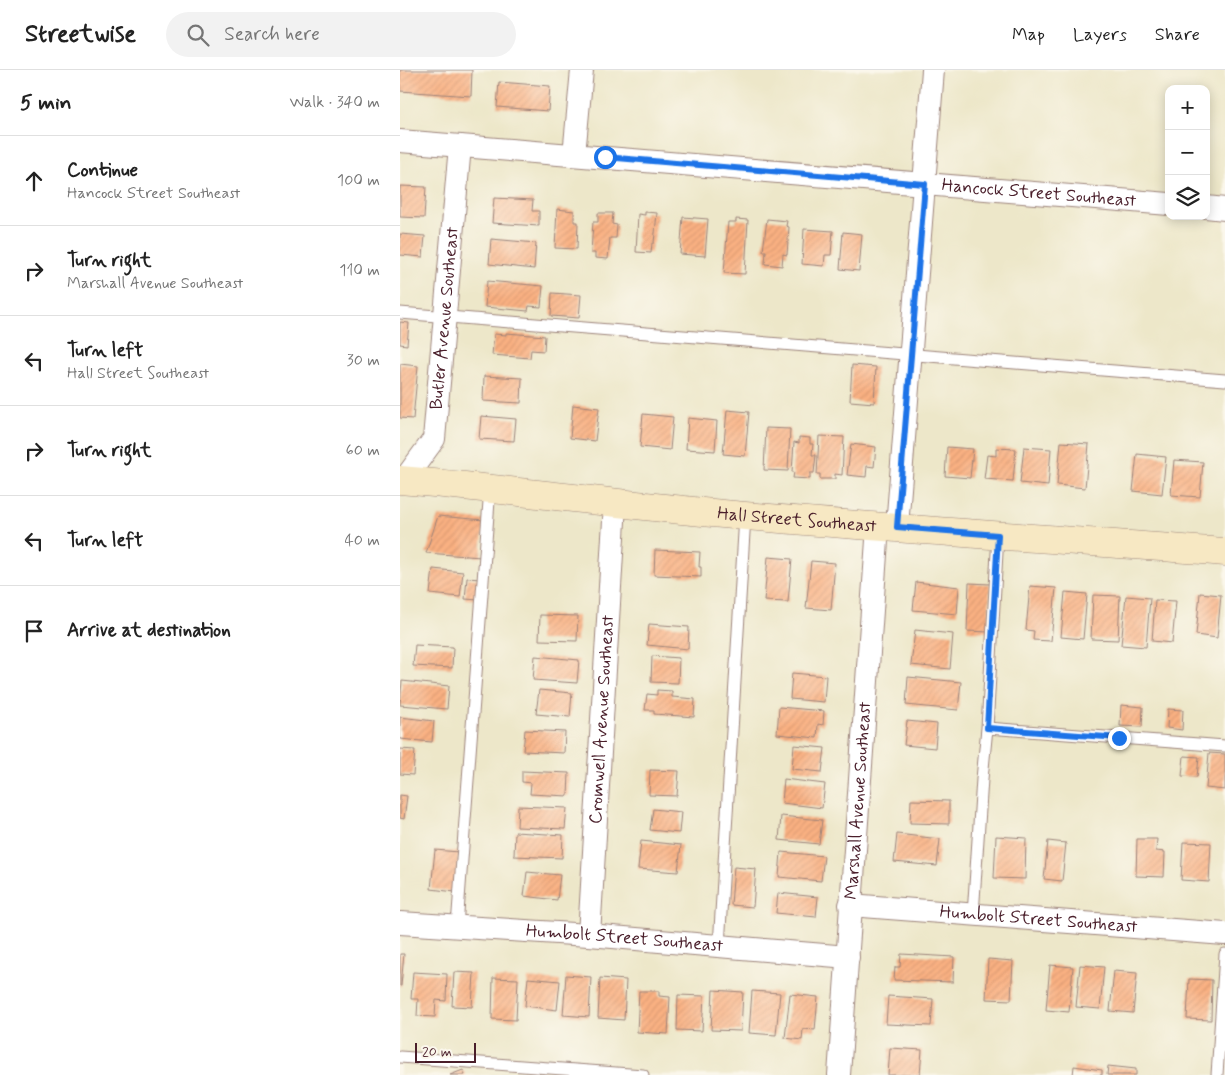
<!DOCTYPE html>
<html lang="en">
<head>
<meta charset="utf-8">
<style>
  body { margin:0; font-family:Mynerve,sans-serif; background:#f2f2f2; color:#222 }
  .controls { position:absolute; right:15px; top:15px; display:grid; overflow:hidden; border-radius:10px; box-shadow:0 2px 12px #0003 }
  .controls button { width:45px; height:45px; display:grid; place-items:center; padding:0; border:0; border-bottom:1px solid #e0e0e0; background:#fff; color:#222; font:25px sans-serif }
  .scale { position:absolute; left:15px; bottom:12px; width:61px; box-sizing:border-box; padding-left:5px; border:2px solid #4a1f2b; border-top:0; font-size:14px; line-height:18px; white-space:nowrap; color:#4a1f2b; -webkit-text-stroke:4px #fbf7ec; paint-order:stroke }
  .stop { position:absolute; width:15px; height:15px; margin:-11px; border:4px solid #1a73e8; border-radius:50%; background:#fff }
  .stop.end { background:#1a73e8; border-color:#fff; box-shadow:0 1px 5px #0008 }
  .list { margin:0; padding:0; list-style:none }
  h2 { display:flex; justify-content:space-between; align-items:center; height:65px; margin:0; padding:0 20px; font-size:21px }
  h2 small { font-size:16px; font-weight:400; color:#767676 }
  .list li { display:grid; grid-template-columns:32px 1fr auto; gap:15px; align-items:center; box-sizing:border-box; height:90px; padding:0 20px; border-top:1px solid #e0e0e0 }
  .list b { display:block; font-size:19px; white-space:nowrap }
  .list p { margin:0; font-size:16px; white-space:nowrap; color:#767676 }
  .list em { font-size:16px; font-style:normal; color:#767676 }
  .icon { flex:none; width:28px; height:28px; fill:none; stroke:currentColor; stroke-width:2; stroke-linecap:round; stroke-linejoin:round }
  .map { position:relative; flex:none; width:825px; height:1005px; overflow:hidden }
  header { display:flex; align-items:center; gap:30px; box-sizing:border-box; height:70px; padding:0 25px; background:#fff; border-bottom:1px solid #e0e0e0 }
  header strong { font-size:24px }
  nav { display:flex; gap:28px; margin-inline-start:auto; font-size:18px }
  .search { width:350px; height:45px; background:#f2f2f2; display:flex; align-items:center; gap:12px; box-sizing:border-box; padding:0 18px; border-radius:28px; color:#767676; font-size:19px }
  main { display:flex }
  aside { flex:1; background:#fff }
  .map>svg:first-child { display:block }
  .building { fill:url(#building-hatch) }
  .lines { fill:none; stroke-linecap:round; stroke-linejoin:round }
  .service-casing { stroke:#9c837a; stroke-width:13 }
  .minor-casing { stroke:#9c837a; stroke-width:24 }
  .secondary-casing { stroke:#9c837a; stroke-width:29 }
  .service { stroke:#fff; stroke-width:11 }
  .minor { stroke:#fff; stroke-width:22 }
  .secondary { stroke:#f7e8c3; stroke-width:28 }
  .route { stroke:#1a73e8; stroke-width:6 }
  .labels { text-anchor:middle; dominant-baseline:central; stroke-width:5; stroke-linejoin:round; paint-order:stroke }
  .street-label { font-size:18px; fill:#4a1f2b; stroke:#fbf7ec }
</style>
</head>
<body>
<header>
<strong>Streetwise</strong>
<div class="search"><svg class="icon" aria-label="search" viewBox="0 0 24 24"><circle cx="10" cy="10" r="6"/><path d="M15 15l6 6"/></svg>Search here</div>
<nav><a>Map</a><a>Layers</a><a>Share</a></nav>
</header>
<main>
<aside>
<h2>5 min<small>Walk · 340 m</small></h2>
<ul class="list">
<li><svg class="icon" aria-label="ahead" viewBox="0 0 24 24"><path d="M12 20V5M6 11l6-6 6 6"/></svg><div><b>Continue</b><p>Hancock Street Southeast</p></div><em>100 m</em></li>
<li><svg class="icon" aria-label="right" viewBox="0 0 24 24"><path d="M7 20v-9h11M14 6l5 5-5 5"/></svg><div><b>Turn right</b><p>Marshall Avenue Southeast</p></div><em>110 m</em></li>
<li><svg class="icon" aria-label="left" viewBox="0 0 24 24"><path d="M17 20v-9H6M10 6l-5 5 5 5"/></svg><div><b>Turn left</b><p>Hall Street Southeast</p></div><em>30 m</em></li>
<li><svg class="icon" aria-label="right" viewBox="0 0 24 24"><path d="M7 20v-9h11M14 6l5 5-5 5"/></svg><div><b>Turn right</b></div><em>60 m</em></li>
<li><svg class="icon" aria-label="left" viewBox="0 0 24 24"><path d="M17 20v-9H6M10 6l-5 5 5 5"/></svg><div><b>Turn left</b></div><em>40 m</em></li>
<li><svg class="icon" aria-label="arrive" viewBox="0 0 24 24"><path d="M6 21V4h12l-3 4 3 4H6"/></svg><div><b>Arrive at destination</b></div></li>
</ul>
</aside>
<div class="map">
<svg width="825" height="1005" viewBox="0 0 825 1005">
  <defs>
    <pattern id="building-hatch" width="6" height="6" patternUnits="userSpaceOnUse" patternTransform="scale(1.25)"><rect width="6" height="6" fill="#fab182"/><path d="M-1 1l2-2M0 6l6-6M5 7l2-2" fill="none" stroke="#d89870"/></pattern>
  </defs>
  <rect width="100%" height="100%" fill="#fbf7ec"/>
  <filter id="ink" filterUnits="userSpaceOnUse"><feTurbulence type="fractalNoise" baseFrequency=".02" numOctaves="2"/><feDisplacementMap in="SourceGraphic" scale="10" xChannelSelector="R" yChannelSelector="G"/><feConvolveMatrix kernelMatrix="1 2 1 2 8 2 1 2 1" color-interpolation-filters="sRGB"/></filter>
  <filter id="wash" filterUnits="userSpaceOnUse"><feTurbulence type="fractalNoise" baseFrequency=".0096" numOctaves="4" result="noise"/><feDisplacementMap in="SourceGraphic" scale="20" xChannelSelector="R" yChannelSelector="G"/><feGaussianBlur stdDeviation="1.12" result="paint"/><feColorMatrix in="noise" values="0 0 0 0 0 0 0 0 0 0 0 0 0 0 0 0 0 1.4 0 .05"/><feComposite in="paint" operator="in"/></filter>
  <g filter="url(#wash)">
    <rect width="100%" height="100%" fill="#ede7c9"/>
    <g id="blocks">
      <!-- building -->
      <path class="building" d="M0 0H72L71 26 0 21Z
        M99 12 150 16 148 41 97 37Z
        M0 116 26 117 24 148 0 147Z
        M94 128 133 130 132 141H139V156L92 153Z
        M157 139 174 141V152H178L177 179 155 178Z
        M245 142 257 143 254 173H252L251 183 236 182 238 144 245 145Z
        M198 143H213L212 154 217 155 216 168H210L208 189 195 188V183H191L193 152H198Z
        M283 147 308 149 305 186 280 184Z
        M336 149 348 150 345 204 324 203 328 152H336Z
        M367 149 387 151 386 156 389 157 387 185 383 184 382 196 365 194 366 181H363Z
        M404 159 433 161 431 185H425L424 196 402 194Z
        M443 162 462 164 459 201 440 199Z
        M0 164 25 166 23 187 0 185Z
        M91 169 136 173 134 199 89 194Z
        M87 211 143 216 141 237 129 236 128 241 85 237Z
        M152 223 181 225 179 248 151 246Z
        M0 252 9 253 7 275 0 274Z
        M106 263 145 266 144 281 131 280 130 288 92 285 94 264 106 265Z
        M0 294 18 296 13 349 0 348Z
        M452 295 476 297 474 333 450 331Z
        M84 306 122 308 121 333 83 331Z
        M173 335 199 338 195 371 170 368Z
        M327 340 349 342 345 386 323 384Z
        M243 344 273 347 270 380 240 377Z
        M81 346 116 349 114 371 79 369Z
        M288 348 317 351 315 381 286 379Z
        M366 358 390 359 388 401 364 400Z
        M419 366 444 367 442 405 435 404V409H420V404H417Z
        M399 367 410 368V374H413L412 385H416L414 403H410V409L393 408 394 402H392L394 372 399 373Z
        M661 372 689 374 685 418 657 415Z
        M451 374 476 377 474 397 467 396 466 407 447 405Z
        M547 377 573 379 570 408 545 406Z
        M624 377 651 379 648 416 620 413Z
        M596 378 616 379 613 411 584 409 587 385 596 386Z
        M737 384 766 387 762 424 733 421Z
        M774 390 803 392 800 427 771 425Z
        M38 446 84 450 81 487 26 483Z
        M255 480 300 482 299 497H301V507L254 505Z
        M368 487 392 489 388 532 364 531Z
        M411 491 435 493 431 540 406 538Z
        M33 499 63 502 60 527 30 524Z
        M67 508 81 509 79 530 65 529Z
        M516 512 559 517 557 544 513 540Z
        M569 513 590 514 589 562 567 561Z
        M630 516 656 518 651 571 633 570 634 561 626 560Z
        M665 522 687 524 683 569 661 567Z
        M800 523 821 525 817 568 796 565Z
        M693 525 720 526 718 570 691 569Z
        M726 526 750 528 746 577 721 575Z
        M755 530 776 531 772 573 752 571Z
        M140 545 178 546 177 571 139 570Z
        M249 554 289 557 288 579 247 575Z
        M515 560 553 564 550 599 511 595Z
        M15 575 53 577 52 598 13 596Z
        M135 586 179 590 177 613 133 610Z
        M252 586 279 588 278 613 251 612Z
        M392 603 426 606 424 632 390 629Z
        M508 607 561 612 558 640 506 635Z
        M2 611 49 616 47 639 0 635Z
        M139 620 172 623 170 647 136 644Z
        M257 620 272 621V627L295 629 294 647 254 644V640H245L247 624 257 625Z
        M721 635 743 637 742 657 720 656Z
        M379 637 424 641 423 655 418 654 417 668 377 664Z
        M768 639 783 640 782 660 767 658Z
        M0 647 34 651 32 672 0 669Z
        M507 651 537 654 535 678 504 675Z
        M125 660 165 662 164 683 123 681Z
        M394 675 425 678 422 702 392 699Z
        M0 679 15 680 13 705 0 704Z
        M809 683 825 684V720L806 718Z
        M784 686 799 687 797 707 782 706Z
        M250 700 279 701 277 726 249 725Z
        M122 701 169 703 168 726 130 724 131 713 122 712Z
        M384 709 425 714 422 738 382 733Z
        M0 725 7 726 4 749 0 748Z
        M511 730 549 731V754L510 753Z
        M118 736 167 738 165 759 117 757Z
        M253 739 281 742 279 763 250 760Z
        M381 746 422 750 419 774 379 770Z
        M115 762 163 765 162 788 114 786Z
        M497 764 540 769 537 796 494 792Z
        M596 766 626 768 625 809 594 808Z
        M737 769H757L756 781 765 782 764 807 736 806Z
        M241 771 281 775 278 802 238 799Z
        M648 771 666 773 662 811 644 809Z
        M783 772 811 773 809 812 781 810Z
        M35 780 59 782 55 822 31 819Z
        M381 782 424 786 421 811 379 807Z
        M334 797 356 799 353 837 331 835Z
        M127 802 160 805 157 830 124 826Z
        M378 823 418 827 416 847 376 843Z
        M0 884H4L1 916H0Z
        M501 884 554 887 553 912 494 910 495 897H500Z
        M588 889 613 891 611 930 586 929Z
        M650 895 673 897 669 942 646 940Z
        M680 895 704 897 700 939 676 937Z
        M714 901 737 903 733 943 710 941Z
        M13 902 47 904 46 931 36 930 35 947 17 946 18 929H11Z
        M54 902 74 903 72 937 52 936Z
        M166 905 191 907 189 947 163 945Z
        M93 908 118 909 116 950 92 949Z
        M128 908 160 911 157 940 125 936Z
        M200 908 226 910 224 950 198 948Z
        M789 909 812 910 811 950 787 949Z
        M313 920 343 922 341 961 311 960Z
        M239 921H259V926L270 927 268 964 237 962Z
        M352 921 380 923 376 965 349 963Z
        M390 924 418 927 415 960 403 959 402 970 385 968Z
        M278 925 304 926 302 961 277 960Z
        M488 926 533 929 531 956 486 954Z
        M490 978 522 980 520 1005H488Z
        M674 996 702 1000V1005H673Z
        M708 996 736 999V1005H707Z
        M63 1000 65 1005H50Z"/>
    </g>
  </g>
  <g filter="url(#ink)">
    <use href="#blocks" fill-opacity="0" stroke="#9c837a" stroke-width="1"/>
    <g class="lines">
      <defs>
        <path id="service" d="M0 243 825 310
          M587 658 598 465
          M573 845 582 709 587 658 825 676
          M57 856 90 418
          M319 876 345 446
          M0 987 243 1005
          M817 1005 825 884"/>
        <g id="minor">
          <path id="s1" d="M0 71 769 134"/>
          <path d="M174 85 182 0"/>
          <path d="M806 137 825 139"/>
          <path id="s2" d="M4 410 34 369 60 76"/>
          <path d="M497 457 533 0"/>
          <path id="s3" d="M450 835 825 864"/>
          <path id="s4" d="M0 853 189 865 448 887"/>
          <path id="s5" d="M189 865 215 434"/>
          <path id="s6" d="M439 1005 478 456"/>
        </g>
        <g id="secondary">
          <path id="s7" d="M0 410C108 419 215 434 323 444 490 459 658 469 825 482"/>
        </g>
      </defs>
      <!-- service casing -->
      <use href="#service" class="service-casing"/>
      <!-- minor casing -->
      <use href="#minor" class="minor-casing"/>
      <!-- secondary casing -->
      <use href="#secondary" class="secondary-casing"/>
      <!-- service -->
      <use href="#service" class="service"/>
      <!-- minor -->
      <use href="#minor" class="minor"/>
      <!-- secondary -->
      <use href="#secondary" class="secondary"/>
    </g>
  </g>
  <g class="lines" filter="url(#ink)">
    <!-- route -->
    <path class="route" d="M205 87 525 114 497 457 598 465 587 658 719 668"/>
  </g>
  <g class="labels">
    <!-- street labels -->
    <g class="street-label">
      <text stroke="none"><textPath href="#s1" startOffset="641">Hancock Street Southeast</textPath></text>
      <text stroke="none"><textPath href="#s2" startOffset="172">Butler Avenue Southeast</textPath></text>
      <text stroke="none"><textPath href="#s7" startOffset="399">Hall Street Southeast</textPath></text>
      <text stroke="none"><textPath href="#s5" startOffset="216">Cromwell Avenue Southeast</textPath></text>
      <text stroke="none"><textPath href="#s6" startOffset="275">Marshall Avenue Southeast</textPath></text>
      <text stroke="none"><textPath href="#s3" startOffset="189">Humbolt Street Southeast</textPath></text>
      <text stroke="none"><textPath href="#s4" startOffset="225">Humbolt Street Southeast</textPath></text>
    </g>
  </g>
</svg>
<div class="controls">
<button>+</button>
<button>−</button>
<button><svg class="icon" aria-label="layers" viewBox="0 0 24 24"><path d="M12 4l9 5-9 5-9-5zM3 14l9 5 9-5"/></svg></button>
</div>
<div class="scale">20 m</div>
<div class="stop" style="left:205px;top:87px"></div>
<div class="stop end" style="left:719px;top:668px"></div>
</div>
</main>
</body>
</html>
